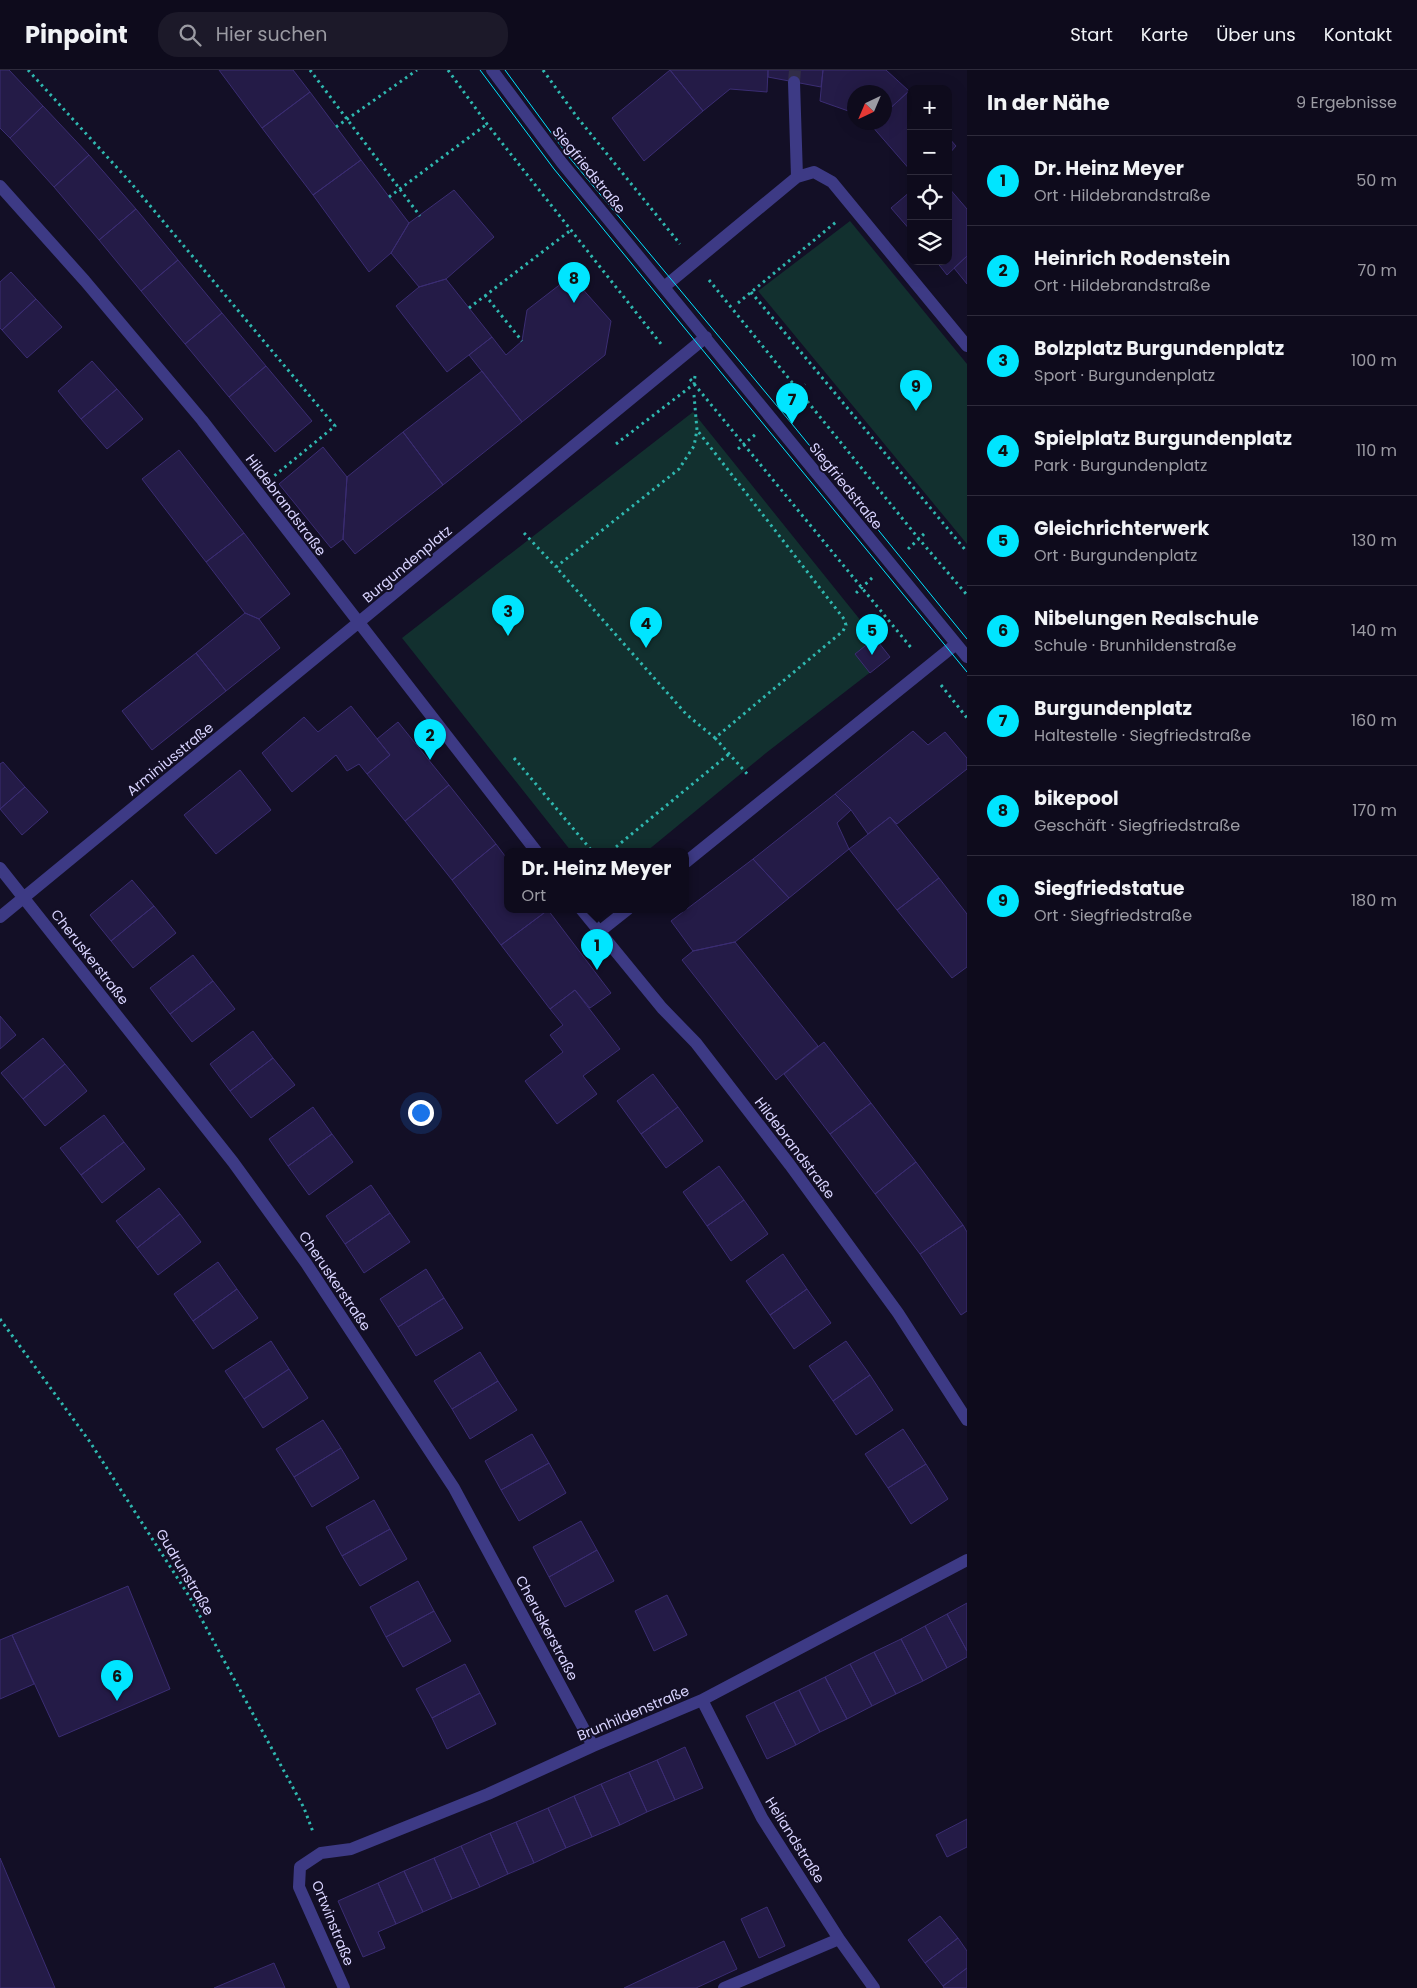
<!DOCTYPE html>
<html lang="de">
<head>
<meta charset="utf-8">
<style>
  body { margin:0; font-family:Poppins,sans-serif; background:#1c1929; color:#f1f3f6 }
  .controls { position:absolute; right:15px; top:15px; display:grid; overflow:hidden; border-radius:10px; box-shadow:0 5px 20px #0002 }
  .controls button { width:45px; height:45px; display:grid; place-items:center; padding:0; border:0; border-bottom:1px solid #2e2b3b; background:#0e0b1c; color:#f1f3f6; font:25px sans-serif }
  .compass { position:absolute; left:847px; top:15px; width:45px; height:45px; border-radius:50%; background:#0e0b1c; box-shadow:0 5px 20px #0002; rotate:224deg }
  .you { position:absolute; left:420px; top:1042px; width:18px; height:18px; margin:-12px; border:4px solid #fff; border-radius:50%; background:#1a73e8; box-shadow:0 0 0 8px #1a73e833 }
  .badge { display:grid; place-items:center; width:32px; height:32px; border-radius:50%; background:#00e5ff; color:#111; font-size:16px; font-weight:700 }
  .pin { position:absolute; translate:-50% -41px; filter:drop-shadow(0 1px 2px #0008) }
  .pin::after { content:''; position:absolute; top:26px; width:18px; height:15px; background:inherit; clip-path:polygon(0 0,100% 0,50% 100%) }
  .popup { position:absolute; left:504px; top:778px; width:185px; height:65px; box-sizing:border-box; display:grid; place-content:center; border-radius:10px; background:#0e0b1c; filter:drop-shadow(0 1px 4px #0005); font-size:16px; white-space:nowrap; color:#9b9ba3 }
  .popup b { font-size:19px; color:#f1f3f6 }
  .popup::after { content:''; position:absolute; left:50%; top:100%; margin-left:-10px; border:10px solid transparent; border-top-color:#0e0b1c }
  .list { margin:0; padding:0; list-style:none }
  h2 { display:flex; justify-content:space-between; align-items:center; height:65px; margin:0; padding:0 20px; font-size:21px }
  h2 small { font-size:16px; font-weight:400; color:#9b9ba3 }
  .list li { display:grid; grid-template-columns:32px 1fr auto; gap:15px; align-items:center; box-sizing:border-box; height:90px; padding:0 20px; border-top:1px solid #2e2b3b }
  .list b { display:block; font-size:19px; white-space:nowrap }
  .list p { margin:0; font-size:16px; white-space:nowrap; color:#9b9ba3 }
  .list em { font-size:16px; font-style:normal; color:#9b9ba3 }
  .icon { flex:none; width:28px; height:28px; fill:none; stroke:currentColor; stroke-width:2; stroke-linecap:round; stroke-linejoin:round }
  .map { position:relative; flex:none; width:967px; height:1918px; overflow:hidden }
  header { display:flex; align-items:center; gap:30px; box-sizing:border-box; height:70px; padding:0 25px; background:#0e0b1c; border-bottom:1px solid #2e2b3b }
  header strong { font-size:24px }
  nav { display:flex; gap:28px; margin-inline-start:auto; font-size:18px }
  .search { width:350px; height:45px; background:#1c1929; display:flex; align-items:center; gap:12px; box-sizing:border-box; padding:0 18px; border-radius:20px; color:#9b9ba3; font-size:19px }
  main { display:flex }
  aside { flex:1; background:#0e0b1c }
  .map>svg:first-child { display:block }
  .green { fill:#12302f }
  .building { fill:#241b47; stroke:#3b2d73 }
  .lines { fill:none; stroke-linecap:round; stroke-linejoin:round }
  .minor-tunnel { stroke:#312d47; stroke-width:12; stroke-dasharray:12 6; stroke-linecap:butt }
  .path { stroke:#2fb8b0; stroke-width:3; stroke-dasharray:2.5 4; stroke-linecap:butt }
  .minor { stroke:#3d3a85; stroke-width:12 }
  .tram { stroke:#00e5ff; stroke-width:1 }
  .labels { text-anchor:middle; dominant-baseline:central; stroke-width:4; stroke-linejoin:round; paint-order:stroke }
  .street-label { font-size:14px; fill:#d9d4ff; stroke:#130f26 }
</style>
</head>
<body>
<header>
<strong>Pinpoint</strong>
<div class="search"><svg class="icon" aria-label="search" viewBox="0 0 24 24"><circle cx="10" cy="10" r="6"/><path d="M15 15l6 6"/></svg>Hier suchen</div>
<nav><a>Start</a><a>Karte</a><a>Über uns</a><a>Kontakt</a></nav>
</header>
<main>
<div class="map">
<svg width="967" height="1918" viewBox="0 0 967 1918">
  <rect width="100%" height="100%" fill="#130f26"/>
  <!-- green -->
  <path class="green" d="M850 151 967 294V474L758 221Z
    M693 342 890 587 766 683 647 781H571L402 568Z"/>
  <!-- building -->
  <path class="building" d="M0 0H9L43 36 10 68 0 58Z
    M219 0H293L310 22 262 58Z
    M670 0H768L767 22 730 19 703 41Z
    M670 0 703 41 644 91 612 48Z
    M768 0H823L821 17 768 7Z
    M823 0H886L909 21 884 44V22H854V43L820 31Z
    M909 21 911 23V101L871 55 875 52H884V44Z
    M310 22 361 90 313 125 262 58Z
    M43 36 89 85 54 117 10 68Z
    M948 67 956 76 948 85Z
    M89 85 136 139 99 170 54 117Z
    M361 90 409 153 391 183 369 202 313 125Z
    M948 117 967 139V186L947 205 936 191H948Z
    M454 120 494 167 446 209 419 217 391 183 409 153Z
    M911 121V161L891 138Z
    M136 139 178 190 141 221 99 170Z
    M967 186V214L954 198Z
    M178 190 222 243 185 274 141 221Z
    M11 202 36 229 2 260 0 258V212Z
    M571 206 611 251 605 285 522 352 469 285 492 267 506 285 522 271 527 240Z
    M446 209 492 267 447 302 396 236 419 217Z
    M36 229 62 257 27 288 2 260Z
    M222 243 266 296 229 327 185 274Z
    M92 291 117 319 81 349 58 321Z
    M266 296 312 351 275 382 229 327Z
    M482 301 522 352 443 415 403 362Z
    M117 319 143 349 107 379 81 349Z
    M403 362 443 415 355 484 343 469 347 407Z
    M323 377 347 407 343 469 331 478 279 414Z
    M179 380 244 463 206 492 142 409Z
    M244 463 290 524 259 549 245 543 206 492Z
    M245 543 259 549 280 578 226 621 196 583Z
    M875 568 890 587 870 603 855 584Z
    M196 583 226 621 152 680 122 641Z
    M351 636 390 685 367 704 359 694 347 701 336 685 292 722 262 683 304 647 318 662Z
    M398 652 449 715 405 751 367 704 390 685 377 669Z
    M913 661 928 675 945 662 967 688V699L897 754 890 747 868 764 851 740 835 724Z
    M3 692 25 717 0 739V694Z
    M240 700 271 740 216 784 184 745Z
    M449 715 496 774 452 810 405 751Z
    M25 717 48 742 22 765 0 739Z
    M835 724 851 740 837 753 849 779 789 828 753 789Z
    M890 747 939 808 897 840 849 779Z
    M496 774 508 790V839H547L548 840 501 875 452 810Z
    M753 789 789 828 735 872 693 881 671 851Z
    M939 808 967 844V897L952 908 897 840Z
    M132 810 154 836 111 871 90 845Z
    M154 836 176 863 133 898 111 871Z
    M548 840 611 923 590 938 575 920 550 939 501 875Z
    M735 872 818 976 776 1010 682 890 693 881Z
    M193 885 213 911 170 944 150 918Z
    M213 911 235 939 192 972 170 944Z
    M575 920 620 979 583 1006 597 1024 557 1054 525 1011 563 982 550 965 563 955 550 939Z
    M0 946 16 965 0 979Z
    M253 961 273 988 230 1021 210 994Z
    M43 968 65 994 23 1029 1 1003Z
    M824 972 871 1033 830 1064 784 1004Z
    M273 988 295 1015 251 1048 230 1021Z
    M65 994 87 1021 45 1056 23 1029Z
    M653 1004 678 1037 641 1064 617 1031Z
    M871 1033 916 1092 875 1124 830 1064Z
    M313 1037 332 1064 288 1096 269 1069Z
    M678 1037 703 1071 666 1098 641 1064Z
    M104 1045 124 1072 81 1105 60 1078Z
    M332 1064 353 1092 309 1125 288 1096Z
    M124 1072 145 1099 102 1133 81 1105Z
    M916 1092 963 1155 920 1184 875 1124Z
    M719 1096 744 1130 707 1156 683 1122Z
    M371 1115 390 1143 345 1174 326 1146Z
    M159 1118 180 1144 137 1178 116 1151Z
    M744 1130 768 1164 731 1191 707 1156Z
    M390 1143 410 1172 364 1203 345 1174Z
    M180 1144 201 1172 158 1205 137 1178Z
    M963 1155 967 1162V1241L961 1245 920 1184Z
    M783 1184 807 1219 770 1245 746 1211Z
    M218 1192 237 1219 193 1251 174 1224Z
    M426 1199 444 1228 398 1257 380 1229Z
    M237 1219 258 1248 213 1279 193 1251Z
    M807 1219 831 1253 794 1279 770 1245Z
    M444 1228 463 1258 416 1286 398 1257Z
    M271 1271 289 1299 244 1329 225 1301Z
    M846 1271 870 1305 833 1331 809 1296Z
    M480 1282 498 1311 452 1339 434 1311Z
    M289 1299 308 1328 263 1358 244 1329Z
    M870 1305 893 1340 856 1365 833 1331Z
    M498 1311 517 1340 470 1369 452 1339Z
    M323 1350 341 1378 294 1407 276 1379Z
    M903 1359 926 1394 888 1418 865 1384Z
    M532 1364 549 1393 501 1420 485 1391Z
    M341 1378 359 1408 312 1437 294 1407Z
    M549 1393 566 1423 519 1451 501 1420Z
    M926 1394 948 1429 911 1454 888 1418Z
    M374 1430 390 1459 342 1486 326 1457Z
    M581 1451 597 1480 549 1507 533 1477Z
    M390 1459 407 1489 360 1516 342 1486Z
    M597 1480 614 1511 565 1537 549 1507Z
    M418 1511 434 1541 386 1567 370 1537Z
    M128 1516 170 1619 59 1667 12 1565Z
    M667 1525 687 1565 654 1581 635 1541Z
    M967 1533V1581L947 1544Z
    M434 1541 451 1571 403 1597 386 1567Z
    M947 1544 967 1581V1587L947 1598 925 1556Z
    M925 1556 947 1598 923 1611 901 1569Z
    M12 1565 34 1614 0 1629V1570Z
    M901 1569 923 1611 896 1624 874 1582Z
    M874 1582 896 1624 872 1636 850 1594Z
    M465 1594 480 1623 432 1648 416 1619Z
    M850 1594 872 1636 847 1649 825 1607Z
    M825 1607 847 1649 820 1662 799 1620Z
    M799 1620 820 1662 796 1675 774 1632Z
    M480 1623 496 1654 447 1679 432 1648Z
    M774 1632 796 1675 767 1689 746 1646Z
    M685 1677 703 1718 675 1730 657 1690Z
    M657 1690 675 1730 647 1742 629 1702Z
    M629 1702 647 1742 620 1755 601 1714Z
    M601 1714 620 1755 592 1767 574 1726Z
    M574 1726 592 1767 566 1778 548 1738Z
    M548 1738 566 1778 534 1793 516 1752Z
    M967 1749V1777L947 1787 936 1765Z
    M516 1752 534 1793 508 1804 490 1763Z
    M490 1763 508 1804 480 1817 461 1776Z
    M461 1776 480 1817 452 1829 434 1788Z
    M0 1788 55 1918H0Z
    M434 1788 452 1829 423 1842 404 1801Z
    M404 1801 423 1842 396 1854 378 1813Z
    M378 1813 396 1854 378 1862 385 1878 363 1887 338 1831Z
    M767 1837 785 1876 759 1888 741 1849Z
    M940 1846 958 1868 925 1893 908 1870Z
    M958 1868 967 1881V1898L943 1916 925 1893Z
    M724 1871 737 1899 696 1918H624Z
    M274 1893 285 1918H214Z
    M967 1898V1918H944L943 1916Z"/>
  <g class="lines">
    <!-- minor-tunnel -->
    <path class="minor-tunnel" d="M794 12 795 0"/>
    <!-- path -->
    <path class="path" d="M28 0 131 113 335 356 274 406
      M310 0 420 146
      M448 0 487 54 661 274
      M543 0 577 47 680 174
      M336 57 417 0
      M389 127 487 54
      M709 210 919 469 967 525
      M751 222 967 482
      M485 225 522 271
      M738 233 836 152
      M469 238 571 160
      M690 309 913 580
      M694 325 697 360 694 376 679 399 556 497 686 644 715 668 843 561 846 555 844 549 697 360
      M786 332 805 314
      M616 374 694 314 695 306
      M738 379 756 364
      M524 463 556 497
      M908 479 925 463
      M856 523 873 507
      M941 615 967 648
      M715 668 749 706
      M514 688 592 781
      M611 781 729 684
      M0 1249 90 1372 189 1526 304 1738 313 1762"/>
    <!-- minor -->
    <path class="minor" d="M492 0 562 93 967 587
      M794 12 797 107
      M0 116 85 211 202 350 536 781
      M664 217 797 107 814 102 832 112 967 276
      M686 792 956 574
      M0 798 233 1092 306 1193 454 1418 593 1676
      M581 839 662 938 696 973 790 1095 898 1243 967 1350
      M0 847 706 267
      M599 862 628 839
      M702 1630 762 1748 839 1869 874 1918
      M344 1918 299 1817 300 1797 321 1783 351 1779 488 1724 593 1676 702 1630 967 1490
      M724 1918 839 1869"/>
    <!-- tram -->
    <path class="tram" d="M480 0 554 99 967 602
      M505 0 569 87 792 354 967 569"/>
  </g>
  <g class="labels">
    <!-- street labels -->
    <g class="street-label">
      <text transform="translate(589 100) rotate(51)">Siegfriedstraße</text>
      <text transform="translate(846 416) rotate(51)">Siegfriedstraße</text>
      <text transform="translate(286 435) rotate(53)">Hildebrandstraße</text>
      <text transform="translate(407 494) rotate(-40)">Burgundenplatz</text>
      <text transform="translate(170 689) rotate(-39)">Arminiusstraße</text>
      <text transform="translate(90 887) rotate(52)">Cheruskerstraße</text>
      <text transform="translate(795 1078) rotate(53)">Hildebrandstraße</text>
      <text transform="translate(335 1211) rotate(56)">Cheruskerstraße</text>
      <text transform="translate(185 1502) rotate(59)">Gudrunstraße</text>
      <text transform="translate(547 1558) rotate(62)">Cheruskerstraße</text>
      <text transform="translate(633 1643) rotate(-23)">Brunhildenstraße</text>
      <text transform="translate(795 1770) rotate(58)">Heliandstraße</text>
      <text transform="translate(333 1853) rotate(68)">Ortwinstraße</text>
    </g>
  </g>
</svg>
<div class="controls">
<button>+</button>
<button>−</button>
<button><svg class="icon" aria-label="locate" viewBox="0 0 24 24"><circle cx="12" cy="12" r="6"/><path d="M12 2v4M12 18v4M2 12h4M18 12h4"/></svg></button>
<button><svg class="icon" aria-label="layers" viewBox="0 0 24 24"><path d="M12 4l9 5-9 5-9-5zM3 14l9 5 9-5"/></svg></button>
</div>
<svg class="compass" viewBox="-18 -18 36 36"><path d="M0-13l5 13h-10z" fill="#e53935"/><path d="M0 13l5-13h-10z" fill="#9b9ba3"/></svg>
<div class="you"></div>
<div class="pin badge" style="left:597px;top:900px">1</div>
<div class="popup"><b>Dr. Heinz Meyer</b>Ort</div>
<div class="pin badge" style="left:430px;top:690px">2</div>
<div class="pin badge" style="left:508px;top:566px">3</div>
<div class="pin badge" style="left:646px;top:578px">4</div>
<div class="pin badge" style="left:872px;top:585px">5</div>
<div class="pin badge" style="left:117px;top:1631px">6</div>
<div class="pin badge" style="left:792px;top:354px">7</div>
<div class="pin badge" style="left:574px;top:233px">8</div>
<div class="pin badge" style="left:916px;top:341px">9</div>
</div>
<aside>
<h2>In der Nähe<small>9 Ergebnisse</small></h2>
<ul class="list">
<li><span class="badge">1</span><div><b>Dr. Heinz Meyer</b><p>Ort · Hildebrandstraße</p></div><em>50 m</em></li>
<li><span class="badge">2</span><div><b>Heinrich Rodenstein</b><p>Ort · Hildebrandstraße</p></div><em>70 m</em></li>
<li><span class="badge">3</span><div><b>Bolzplatz Burgundenplatz</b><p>Sport · Burgundenplatz</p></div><em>100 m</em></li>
<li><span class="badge">4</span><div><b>Spielplatz Burgundenplatz</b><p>Park · Burgundenplatz</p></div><em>110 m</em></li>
<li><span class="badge">5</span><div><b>Gleichrichterwerk</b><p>Ort · Burgundenplatz</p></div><em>130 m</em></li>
<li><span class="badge">6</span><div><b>Nibelungen Realschule</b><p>Schule · Brunhildenstraße</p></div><em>140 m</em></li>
<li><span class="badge">7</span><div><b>Burgundenplatz</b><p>Haltestelle · Siegfriedstraße</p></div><em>160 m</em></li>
<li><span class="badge">8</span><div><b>bikepool</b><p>Geschäft · Siegfriedstraße</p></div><em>170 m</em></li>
<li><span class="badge">9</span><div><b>Siegfriedstatue</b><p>Ort · Siegfriedstraße</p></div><em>180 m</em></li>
</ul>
</aside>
</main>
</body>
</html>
